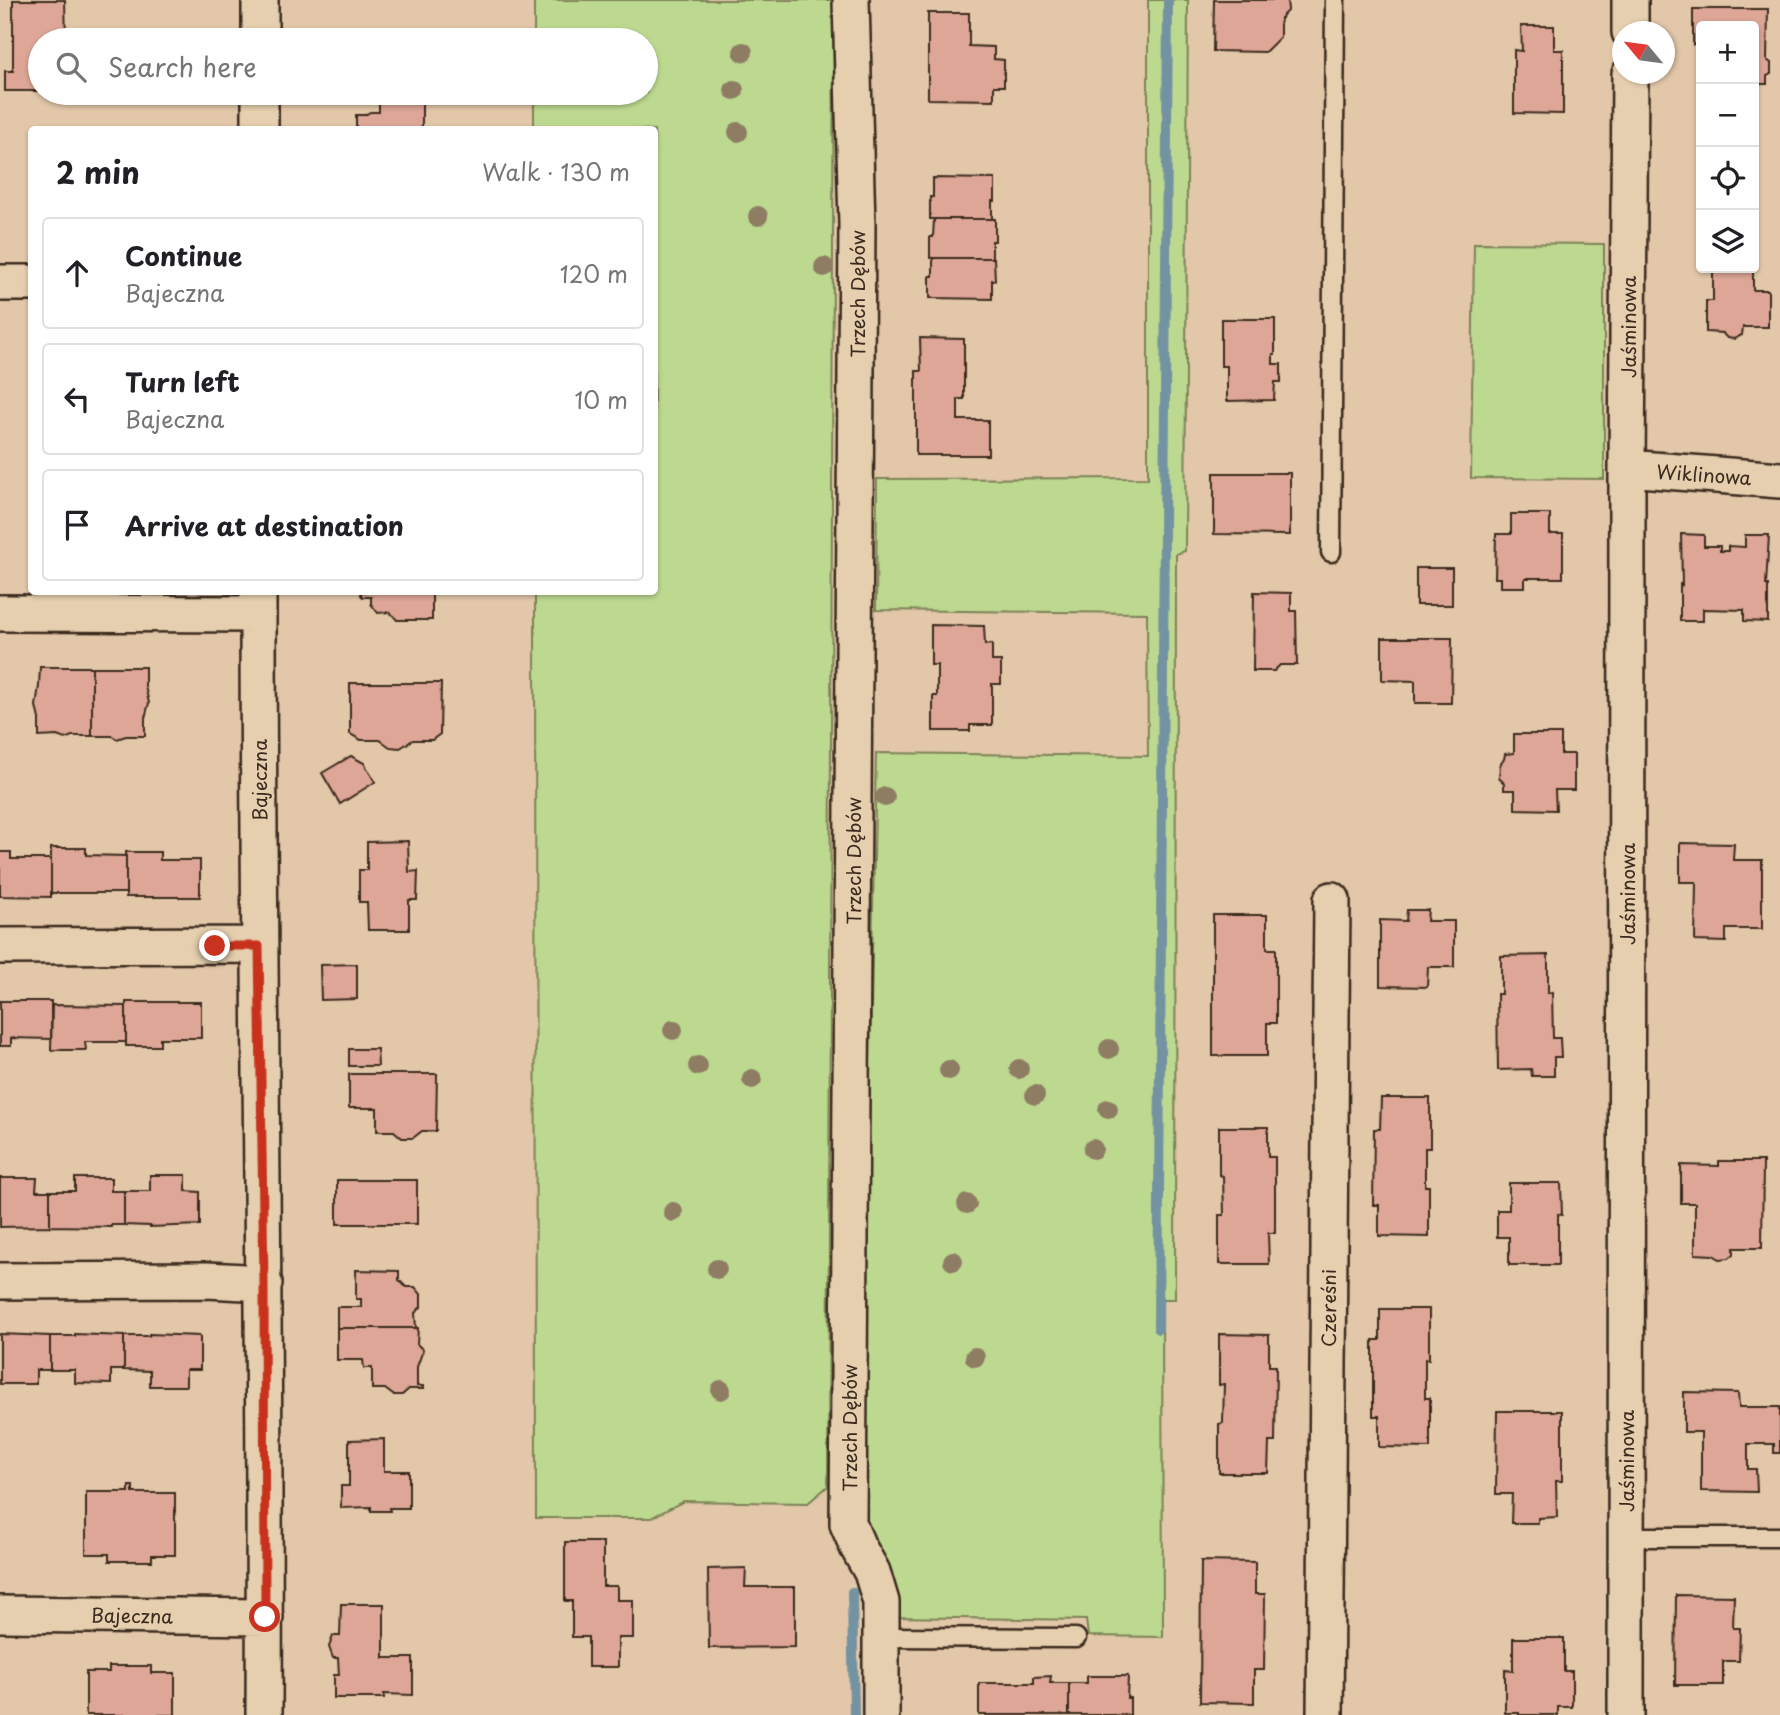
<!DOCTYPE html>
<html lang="en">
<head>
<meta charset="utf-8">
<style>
  body { margin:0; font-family:"Playpen Sans",sans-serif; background:#f2f2f2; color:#202124 }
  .controls { position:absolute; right:21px; top:21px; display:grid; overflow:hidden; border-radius:7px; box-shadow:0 2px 5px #0004 }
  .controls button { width:63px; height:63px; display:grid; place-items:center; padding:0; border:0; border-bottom:2px solid #e0e0e0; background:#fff; color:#202124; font:35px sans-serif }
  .compass { position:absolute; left:1612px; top:21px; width:63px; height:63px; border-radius:50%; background:#fff; box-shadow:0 2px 5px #0004; rotate:299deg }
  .stop { position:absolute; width:21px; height:21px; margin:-16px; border:5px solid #c8321e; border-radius:50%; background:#fff }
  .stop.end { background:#c8321e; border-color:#fff; box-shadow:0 2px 7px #0008 }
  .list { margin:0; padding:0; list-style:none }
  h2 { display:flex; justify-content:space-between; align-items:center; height:91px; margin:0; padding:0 28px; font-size:30px }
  h2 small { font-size:23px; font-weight:400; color:#757577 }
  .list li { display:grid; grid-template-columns:46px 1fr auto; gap:21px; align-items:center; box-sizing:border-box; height:112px; margin:0 14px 14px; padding:0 14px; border:2px solid #e0e0e0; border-radius:7px }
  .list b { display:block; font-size:26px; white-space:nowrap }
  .list p { margin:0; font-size:23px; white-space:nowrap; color:#757577 }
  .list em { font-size:23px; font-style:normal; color:#757577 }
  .icon { flex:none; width:38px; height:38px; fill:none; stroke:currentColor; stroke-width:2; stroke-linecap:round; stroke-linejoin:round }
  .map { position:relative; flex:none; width:1780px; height:1715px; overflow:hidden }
  .search { position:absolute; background:#fff; box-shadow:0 2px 5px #0004; left:28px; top:28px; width:630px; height:77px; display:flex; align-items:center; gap:18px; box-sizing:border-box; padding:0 24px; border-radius:38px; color:#757577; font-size:26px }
  .panel { position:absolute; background:#fff; box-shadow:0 2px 5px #0004; left:28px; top:126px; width:630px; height:469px; border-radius:7px }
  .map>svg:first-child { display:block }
  .green { fill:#bdd990; stroke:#7c8257; stroke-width:2 }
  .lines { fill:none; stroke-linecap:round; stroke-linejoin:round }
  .stream { stroke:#7393a2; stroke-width:10 }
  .building { fill:#dda696; stroke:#3b2a1e; stroke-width:2 }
  .service-casing { stroke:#3b2a1e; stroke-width:23 }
  .minor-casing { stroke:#3b2a1e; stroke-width:40 }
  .service { stroke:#e5cfae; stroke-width:18 }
  .minor { stroke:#e5cfae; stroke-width:35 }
  .tree { fill:#8e7b63 }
  .route { stroke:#c8321e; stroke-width:9 }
  .labels { text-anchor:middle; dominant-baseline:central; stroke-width:5; stroke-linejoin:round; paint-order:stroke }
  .street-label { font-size:19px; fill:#3b2a1e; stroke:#e5cfae }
</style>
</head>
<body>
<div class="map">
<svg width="1780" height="1715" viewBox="0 0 1780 1715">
  <rect width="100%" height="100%" fill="#e3c7a9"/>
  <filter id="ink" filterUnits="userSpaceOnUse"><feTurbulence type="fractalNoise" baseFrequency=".0143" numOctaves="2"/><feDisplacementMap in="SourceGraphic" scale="14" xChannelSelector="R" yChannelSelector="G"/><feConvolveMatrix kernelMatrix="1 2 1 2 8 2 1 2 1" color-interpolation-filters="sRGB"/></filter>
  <g filter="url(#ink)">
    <!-- green -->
    <path class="green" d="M534 0H834L828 1486 808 1503 684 1501 651 1518H536L535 592H654V130L534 129V93H646V40H534Z
      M1148 0H1188L1185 551 1176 554 1175 1299H1162L1163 1637 1088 1636 1086 1620 892 1617 861 1521 876 753 1148 756 1147 613 876 610 877 479 1148 478Z
      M1474 243 1604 244V479L1471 478Z"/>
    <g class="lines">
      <!-- stream -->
      <path class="stream" d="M1158 1329 1168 0
        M852 1592 854 1715"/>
    </g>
    <!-- building -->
    <path class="building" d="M13 0H65L66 40H40V91H5V71H13Z
      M1214 0H1287L1288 10 1283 15 1282 18H1280V37L1265 52 1213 51Z
      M1693 9H1768L1767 60 1771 63V74L1767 76V84H1754V26H1701V45H1693Z
      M928 13H969V46L994 47V59L1004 60V86H994V100L928 99Z
      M1521 26H1554V50H1563V114L1514 113V50L1522 51Z
      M379 93H428V102L422 101V130H356V115H365L370 112H379Z
      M933 178 995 179V201H992V219H930V197H933Z
      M934 219H995V241H992V258H930V237H933Z
      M933 258H994L995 280H992V299L930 298V276H933Z
      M1713 268H1753V290H1768V327H1743L1742 335 1734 339 1727 338 1724 335 1723 333 1706 332V301H1713Z
      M1221 319H1275V354H1273V364H1281V382H1275L1274 400 1227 401V366H1221Z
      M920 338 964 339V399H958V420H988V455H916V371H921Z
      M1214 473H1290V535L1214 534Z
      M1511 514H1550V534H1563V578H1525V587H1500V578H1495L1496 534H1511Z
      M1681 534 1704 535V546H1720V551H1728V546L1745 547V535H1769L1766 585H1768V622L1744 621V610L1703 609V621H1680V584L1682 585Z
      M1416 568H1452V605H1416Z
      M361 592H432V620H397L390 612 378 613 371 604V597H363L361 595Z
      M1254 592 1291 593V611H1296L1297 665H1280L1274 671H1253Z
      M931 625 984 626 985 645 992 644V661H1001V684H992V725H970V731H933V696H937V665H931Z
      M1382 638H1452L1451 703H1415V681L1382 680Z
      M40 667H92V736H72L65 739 57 736 39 737V719L36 706 39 686Z
      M92 667H145V686L149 703 145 718V736H126L117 739 112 736H92Z
      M350 683H441L440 734 432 740H413L400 748 390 747 380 740H361L350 734Z
      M1514 734H1561V754H1574V790H1555L1556 810 1515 809V790H1504V783L1499 778 1500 765 1504 759 1505 754 1514 753Z
      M351 756 364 763 375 782 340 804 322 773Z
      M408 841 409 872 418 871 417 900H409V930H368L367 902H359V870H367V842Z
      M1680 843 1734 844 1733 860H1762V929H1726V942L1695 941 1696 882H1680Z
      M51 848H86V855L126 856V893H51Z
      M0 852H11V859H51V897L0 896Z
      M126 852H160V860H200V897H126Z
      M1407 910H1428L1427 921H1454V967H1428L1427 987 1380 986V920L1406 921Z
      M1213 915H1267V949H1276V1023H1267V1056H1213Z
      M1548 955V993L1552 992 1553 1038H1560L1561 1057H1554V1076H1532L1531 1069 1498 1070 1497 994H1501V956Z
      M357 964V999L321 1000 320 965Z
      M0 1001H51V1039L11 1038V1046H0Z
      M126 1002H201V1038H160V1046H126Z
      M52 1005 126 1006V1042H85L86 1050H51Z
      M349 1049H377L378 1066H349Z
      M349 1074H437L436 1131H422L413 1138H402L394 1131H377V1108H349Z
      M1381 1098H1430V1148H1425V1186H1429V1237L1379 1236V1205H1373L1374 1129H1380Z
      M1219 1127H1268V1157H1275V1233H1268L1269 1264H1219V1215H1224L1223 1176 1219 1175Z
      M1719 1161H1763L1762 1248H1734V1254L1729 1258 1720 1259 1713 1255 1695 1254V1203H1681V1165L1719 1166Z
      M150 1175H186V1191L200 1192V1225L150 1227V1226L124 1225V1191H150Z
      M0 1178H37L36 1191H50V1226L0 1227Z
      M75 1178H111V1191H124V1225H111V1227L50 1226V1191H75Z
      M337 1180H417V1224H337Z
      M1509 1183H1561L1562 1215 1558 1214V1265H1509V1237H1497V1210H1509Z
      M356 1270 399 1271V1280L406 1287H415L421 1294V1307L415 1313 416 1328H337V1307H361V1299H356Z
      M1380 1309H1429V1359H1425V1398H1430V1448L1379 1447V1416H1373V1340H1380Z
      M337 1328H418L417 1344 423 1350 417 1367V1386H423V1389H409L402 1395H393L385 1389H372V1368H364L363 1360H337Z
      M0 1334 50 1336V1370H36V1384H0Z
      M75 1334 124 1336V1370H111V1384L75 1383V1370H50V1336H75Z
      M149 1334 200 1336V1370H186V1386H150V1371L124 1370V1336H149Z
      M1219 1334 1269 1335V1366H1276L1275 1442H1269L1268 1473H1219V1424L1223 1423 1224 1384 1219 1385Z
      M1684 1392 1738 1393 1739 1407H1780V1453H1774V1444H1748V1469H1756L1757 1492 1701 1491V1432H1684Z
      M1497 1411H1562V1481H1556L1557 1517 1538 1518V1523H1511L1512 1494H1496Z
      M384 1439V1471H409V1508H389L390 1511H371V1507L341 1508V1486H349V1440Z
      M129 1486H133V1493H175V1555H152V1561H109V1554H86V1492H129Z
      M565 1542H603V1586H617V1600H633V1638H618V1667H588V1637H572V1601H565Z
      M1201 1561 1255 1562V1594H1265L1264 1670H1254V1703L1200 1702Z
      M746 1568 745 1587H795V1647L709 1648 708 1569Z
      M1676 1595 1734 1596 1733 1628H1740L1739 1661H1723V1685H1675Z
      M341 1604H384V1658H413V1695L384 1694V1698H334V1675H339L338 1658H333L329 1647 333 1636H340Z
      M1513 1638H1564V1671H1572V1707H1558V1715H1519V1713H1505V1670L1513 1671Z
      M109 1666H151V1673H175V1715H86V1672H109Z
      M1051 1676 1050 1683H1069V1715H979V1683H1034V1677Z
      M1087 1676H1128L1127 1698H1130V1715H1069V1683H1087Z"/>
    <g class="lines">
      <defs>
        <path id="service" d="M1331 552 1335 0
          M1626 1537H1780
          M881 1637 1076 1638"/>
        <path id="minor" d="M260 0V40
          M851 0 857 225 848 1524 858 1547 872 1572 881 1602V1715
          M1630 32V0
          M260 93V130
          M0 283H32
          M1627 468 1780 480
          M258 592C258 966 266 1340 264 1715
          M0 613 258 614
          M0 946 259 945
          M0 1281 207 1280 264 1283
          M0 1614 265 1617
          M1325 1715 1332 900
          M1626 1715 1627 468 1630 74"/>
      </defs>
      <!-- service casing -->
      <use href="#service" class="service-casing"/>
      <!-- minor casing -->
      <use href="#minor" class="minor-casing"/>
      <!-- service -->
      <use href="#service" class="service"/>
      <!-- minor -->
      <use href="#minor" class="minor"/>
    </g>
    <!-- trees -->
    <g class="tree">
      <circle cx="743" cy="52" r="10"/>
      <circle cx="734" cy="90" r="10"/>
      <circle cx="738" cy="132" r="10"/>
      <circle cx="758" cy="216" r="10"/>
      <circle cx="824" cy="267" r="10"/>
      <circle cx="885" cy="797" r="10"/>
      <circle cx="673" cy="1030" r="10"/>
      <circle cx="1109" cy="1049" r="10"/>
      <circle cx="698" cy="1066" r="10"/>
      <circle cx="1019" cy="1069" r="10"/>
      <circle cx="949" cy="1070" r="10"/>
      <circle cx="752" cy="1079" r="10"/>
      <circle cx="1035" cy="1095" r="10"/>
      <circle cx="1108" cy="1109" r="10"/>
      <circle cx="1093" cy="1149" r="10"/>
      <circle cx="967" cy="1204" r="10"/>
      <circle cx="673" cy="1212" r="10"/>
      <circle cx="953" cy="1261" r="10"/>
      <circle cx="717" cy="1269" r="10"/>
      <circle cx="975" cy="1357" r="10"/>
      <circle cx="721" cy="1390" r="10"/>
    </g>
  </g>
  <g class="lines" filter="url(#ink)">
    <!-- route -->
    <path class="route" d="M215 946H259L264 1283 265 1617"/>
  </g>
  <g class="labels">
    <!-- street labels -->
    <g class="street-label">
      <text transform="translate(857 294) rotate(-90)">Trzech Dębów</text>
      <text transform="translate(1628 327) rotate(-90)">Jaśminowa</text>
      <text transform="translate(1704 474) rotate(4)">Wiklinowa</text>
      <text transform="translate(259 780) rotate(-90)">Bajeczna</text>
      <text transform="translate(853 861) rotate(-90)">Trzech Dębów</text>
      <text transform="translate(1627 894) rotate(-90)">Jaśminowa</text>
      <text transform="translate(1328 1308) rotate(-90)">Czereśni</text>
      <text transform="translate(849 1428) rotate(-90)">Trzech Dębów</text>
      <text transform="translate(1626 1461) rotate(-90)">Jaśminowa</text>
      <text transform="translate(132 1615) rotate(1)">Bajeczna</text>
    </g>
  </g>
</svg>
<div class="controls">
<button>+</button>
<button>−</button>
<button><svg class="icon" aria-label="locate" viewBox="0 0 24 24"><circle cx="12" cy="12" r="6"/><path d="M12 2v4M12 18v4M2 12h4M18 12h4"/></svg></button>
<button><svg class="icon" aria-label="layers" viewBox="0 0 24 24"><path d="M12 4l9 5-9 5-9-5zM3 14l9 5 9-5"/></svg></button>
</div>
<svg class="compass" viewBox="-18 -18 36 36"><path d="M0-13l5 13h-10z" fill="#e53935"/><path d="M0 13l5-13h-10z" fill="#757577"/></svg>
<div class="stop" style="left:265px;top:1617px"></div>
<div class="stop end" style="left:215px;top:946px"></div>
<div class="search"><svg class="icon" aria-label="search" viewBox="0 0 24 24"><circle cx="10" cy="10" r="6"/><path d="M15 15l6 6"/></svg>Search here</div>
<section class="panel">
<h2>2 min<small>Walk · 130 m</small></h2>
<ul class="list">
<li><svg class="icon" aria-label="ahead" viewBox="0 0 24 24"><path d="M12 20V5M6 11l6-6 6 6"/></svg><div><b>Continue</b><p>Bajeczna</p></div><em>120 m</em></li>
<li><svg class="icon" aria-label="left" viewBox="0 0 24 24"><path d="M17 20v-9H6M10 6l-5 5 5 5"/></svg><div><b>Turn left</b><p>Bajeczna</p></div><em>10 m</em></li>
<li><svg class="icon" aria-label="arrive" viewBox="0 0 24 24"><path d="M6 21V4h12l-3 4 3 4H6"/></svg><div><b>Arrive at destination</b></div></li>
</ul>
</section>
</div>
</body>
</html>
